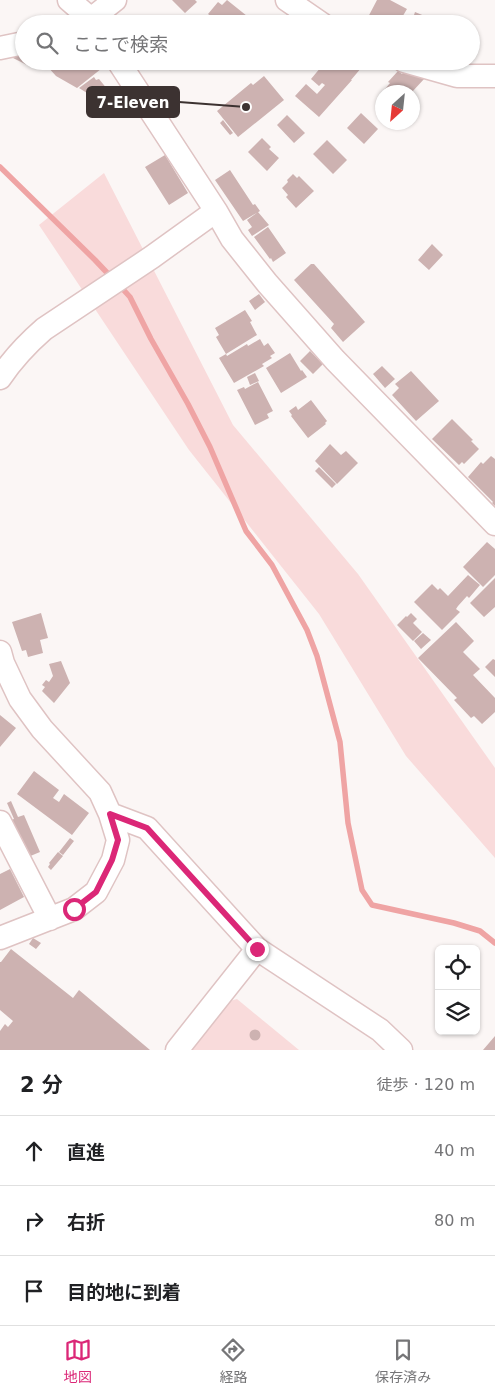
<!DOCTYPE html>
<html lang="ja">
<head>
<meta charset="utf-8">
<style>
  body { margin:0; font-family:"DejaVu Sans","Noto Sans JP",sans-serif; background:#f6f6f6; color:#202124 }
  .controls { position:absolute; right:15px; bottom:15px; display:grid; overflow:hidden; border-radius:8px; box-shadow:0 1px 4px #0004 }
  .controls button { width:45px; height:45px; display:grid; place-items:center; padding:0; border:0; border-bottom:1px solid #e0e0e0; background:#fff; color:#202124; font:25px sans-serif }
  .compass { position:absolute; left:375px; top:85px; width:45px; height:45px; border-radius:50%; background:#fff; box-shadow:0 1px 4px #0004; rotate:207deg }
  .stop { position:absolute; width:15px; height:15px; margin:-11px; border:4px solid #db2777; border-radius:50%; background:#fff }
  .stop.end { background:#db2777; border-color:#fff; box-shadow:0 1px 5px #0008 }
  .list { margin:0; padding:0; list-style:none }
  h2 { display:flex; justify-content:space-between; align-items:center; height:65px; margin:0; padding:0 20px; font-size:21px }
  h2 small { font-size:16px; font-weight:400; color:#757577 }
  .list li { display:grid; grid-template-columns:32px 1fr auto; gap:15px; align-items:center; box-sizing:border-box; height:70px; padding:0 20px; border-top:1px solid #e0e0e0 }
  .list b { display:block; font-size:19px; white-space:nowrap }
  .list em { font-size:16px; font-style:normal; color:#757577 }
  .icon { flex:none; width:28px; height:28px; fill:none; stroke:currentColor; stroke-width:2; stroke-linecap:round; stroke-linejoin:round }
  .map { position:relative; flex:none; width:495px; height:1050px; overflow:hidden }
  .search { position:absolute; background:#fff; box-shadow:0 1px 4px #0004; left:15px; right:15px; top:15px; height:55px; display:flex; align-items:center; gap:12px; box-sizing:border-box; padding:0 18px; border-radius:28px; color:#757577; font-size:19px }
  .sheet { height:275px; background:#fff }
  nav { display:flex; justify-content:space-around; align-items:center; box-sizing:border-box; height:70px; border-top:1px solid #e0e0e0; background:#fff; font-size:14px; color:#757577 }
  nav a { display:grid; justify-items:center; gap:2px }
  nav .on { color:#db2777 }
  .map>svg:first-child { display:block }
  .green { fill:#f9dbdb }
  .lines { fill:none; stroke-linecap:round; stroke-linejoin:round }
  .stream { stroke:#efa4a4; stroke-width:5.5 }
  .building { fill:#cdb2b1 }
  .minor-casing { stroke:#dfc3c3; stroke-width:25 }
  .minor { stroke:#fff; stroke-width:22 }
  .route { stroke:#db2777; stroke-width:6 }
  .leader { fill:none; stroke:#3c3231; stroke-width:2 }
  .callout-dot { fill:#3c3231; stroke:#fff; stroke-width:2 }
  .callout { fill:#3c3231; stroke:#3c3231; stroke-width:2 }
  .callout-label { font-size:15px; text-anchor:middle; font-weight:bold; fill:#fff }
</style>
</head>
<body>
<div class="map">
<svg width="495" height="1050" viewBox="0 0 495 1050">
  <rect width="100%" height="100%" fill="#fbf6f5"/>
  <!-- green -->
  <path class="green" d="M104 173 233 425 358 574 495 768V858L406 756 319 614 189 450 39 225Z
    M237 999 299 1050H184L223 1003Z"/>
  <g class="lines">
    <!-- stream -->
    <path class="stream" d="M0 167 95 260 112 278
      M119 285 130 297 151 339 188 404 210 447 246 531 272 565 307 630 317 656 340 742 348 823 362 890 372 905 454 923 480 931 495 943"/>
  </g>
  <!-- building -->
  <path class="building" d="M172 0H195L197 2 185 13Z
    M227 0 247 16 241 24H221L208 14 218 2 222 5Z
    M377 0H390L407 9 398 24H359L362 18 366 21Z
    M415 12 444 24H411Z
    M24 49V61H38L35 67 32 66 31 67 11 57Z
    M54 61H103L106 65 77 88 56 76 47 66Z
    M326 61H336L346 70 353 61 362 67 351 80H352L319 117 295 96 306 84 317 94 325 85 322 83 319 86 311 79Z
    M408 67 425 78 412 92H384L386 90 385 89 390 83 388 82 398 71 402 74Z
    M264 76 284 100 238 137 217 111 251 83 253 85Z
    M94 77 96 80 99 79 112 95 103 103 79 88Z
    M361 113 378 129 364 144 347 128Z
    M287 115 305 133 294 143 277 125Z
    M223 120 233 133 230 135 220 123Z
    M262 138 271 147 269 149 279 158 267 171 248 152Z
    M327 140 347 160 333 174 313 154Z
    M165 155 188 193 169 205 145 167Z
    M230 170 253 205 255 204 260 211 243 221 215 180Z
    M293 174 297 178 299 176 314 191 296 208 286 197 288 195 282 188 288 182 287 180Z
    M258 212 269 225 252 236 248 230 252 227 247 220Z
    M268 227 286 253 273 262 271 258 270 259 254 237Z
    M432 244 443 255 429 270 418 260Z
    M311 264H314L365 322 343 342 331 328 334 324 294 280Z
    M259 294 265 302 255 310 249 301Z
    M245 310 252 321 250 322 257 335 226 354 216 337 219 335 215 328Z
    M260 339 264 346 268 343 275 353 270 356 272 358 262 364 264 366 234 383 219 358 226 354 227 356 247 344 248 346Z
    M310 351 323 364 313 374 300 361Z
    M290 353 301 371 302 370 307 377 281 393 266 368Z
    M382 366 395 379 385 388 373 374Z
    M411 371 439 401 416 421 392 395 399 388 395 384Z
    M255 373 259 381 250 385 247 377Z
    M258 382 273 411 267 414 269 418 255 425 237 390 244 387 245 389Z
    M311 400 327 421 325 423 326 424 308 438 291 416 292 415 289 411 296 406 298 410Z
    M452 419 473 440 471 441 479 449 464 464 462 462 459 465 432 439Z
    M330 444 341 455 346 451 358 463 337 484 315 461Z
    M491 456 495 459V506L492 503 493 502 468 477 481 462 483 464Z
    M319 467 336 484 332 488 315 471Z
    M487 542 495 549V575L483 587 463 567Z
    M468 575 480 585 469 598 467 596 458 606 456 609 460 612 442 630 414 602 432 584 438 590 440 588 448 596Z
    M495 578V607L484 617 470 603Z
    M41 613 48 638 40 640 43 653 28 657 26 650 22 651 12 622Z
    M411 613 417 619 413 623 422 632 413 641 397 625 406 616 407 617Z
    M456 622 474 641 463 652 480 669 473 675 495 698V712L482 724 474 716 471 718 454 700 457 698 418 658Z
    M423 633 431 640 421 649 414 641Z
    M493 659 495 660V677L485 667Z
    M61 661 70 683 54 703 42 691 45 687 42 685 46 680 49 682 53 676 49 664Z
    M0 715 16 728 0 747Z
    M34 771 59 790 53 798 59 802 64 794 89 813 72 835 17 794Z
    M11 801 18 817 24 815 40 852 28 857 11 820 14 819 7 803Z
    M70 838 74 841 63 855 59 852Z
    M58 852 63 856 51 870 48 867 50 864 49 863Z
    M10 869 24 897 0 910V874Z
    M33 938 41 943 36 949 29 944Z
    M11 949 73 998 79 990 150 1050H0V1031L5 1024 8 1027 13 1021 0 1010V962H1Z
    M249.5 1035a5.5 5.5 0 1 1 11 0a5.5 5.5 0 1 1-11 0Z
    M495 1036V1050H483Z"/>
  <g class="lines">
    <defs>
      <path id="minor" d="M69 0 91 19 94 24
        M287 0 322 24
        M82 24 91 19 115 0
        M0 48 24 43
        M118 61 216 211 232 239 267 283 335 360 495 524
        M404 61 457 76H495
        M0 378C12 360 28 343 44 329L152 257 216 211
        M0 652 3 663 20 699 42 729 100 792 110 814 118 840 113 860 96 892 74 909 0 938
        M110 814 147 828 257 949 380 1030 401 1050
        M0 822 50 919
        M177 1050 257 949"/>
    </defs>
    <!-- minor casing -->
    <use href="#minor" class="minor-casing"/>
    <!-- minor -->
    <use href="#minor" class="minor"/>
  </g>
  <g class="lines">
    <!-- route -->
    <path class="route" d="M74 909 96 892 112 860 118 840 110 814 147 828 257 949"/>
  </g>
  <!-- callouts -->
  <path class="leader" d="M246 107L179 102"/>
  <circle class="callout-dot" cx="246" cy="107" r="5"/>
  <rect class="callout" x="87" y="87" width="92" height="30" rx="5"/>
  <g class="callout-label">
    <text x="133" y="108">7-Eleven</text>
  </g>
</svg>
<div class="controls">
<button><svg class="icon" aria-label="locate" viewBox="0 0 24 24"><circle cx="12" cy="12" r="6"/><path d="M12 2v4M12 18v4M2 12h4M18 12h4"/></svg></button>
<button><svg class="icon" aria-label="layers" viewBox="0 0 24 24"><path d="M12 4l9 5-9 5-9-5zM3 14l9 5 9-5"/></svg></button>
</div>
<svg class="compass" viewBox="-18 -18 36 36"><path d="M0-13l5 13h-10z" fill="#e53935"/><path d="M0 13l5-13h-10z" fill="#757577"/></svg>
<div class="stop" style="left:74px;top:909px"></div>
<div class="stop end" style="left:257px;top:949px"></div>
<div class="search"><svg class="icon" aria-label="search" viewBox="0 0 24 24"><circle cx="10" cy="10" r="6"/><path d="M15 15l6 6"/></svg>ここで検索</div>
</div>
<section class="sheet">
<h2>2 分<small>徒歩 · 120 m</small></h2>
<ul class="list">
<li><svg class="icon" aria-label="ahead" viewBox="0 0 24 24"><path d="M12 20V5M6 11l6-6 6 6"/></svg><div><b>直進</b></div><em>40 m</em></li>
<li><svg class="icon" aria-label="right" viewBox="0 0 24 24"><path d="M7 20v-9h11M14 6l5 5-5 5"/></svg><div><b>右折</b></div><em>80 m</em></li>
<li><svg class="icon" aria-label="arrive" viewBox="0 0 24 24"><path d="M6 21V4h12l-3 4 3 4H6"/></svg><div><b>目的地に到着</b></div></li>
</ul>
</section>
<nav>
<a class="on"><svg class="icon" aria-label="map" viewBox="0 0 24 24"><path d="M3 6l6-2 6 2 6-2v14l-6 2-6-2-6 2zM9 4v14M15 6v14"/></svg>地図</a>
<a><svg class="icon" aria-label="directions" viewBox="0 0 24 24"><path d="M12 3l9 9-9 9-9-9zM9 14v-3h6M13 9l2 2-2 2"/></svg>経路</a>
<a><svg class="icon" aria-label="saved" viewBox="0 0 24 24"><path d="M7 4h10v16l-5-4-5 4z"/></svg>保存済み</a>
</nav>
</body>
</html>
